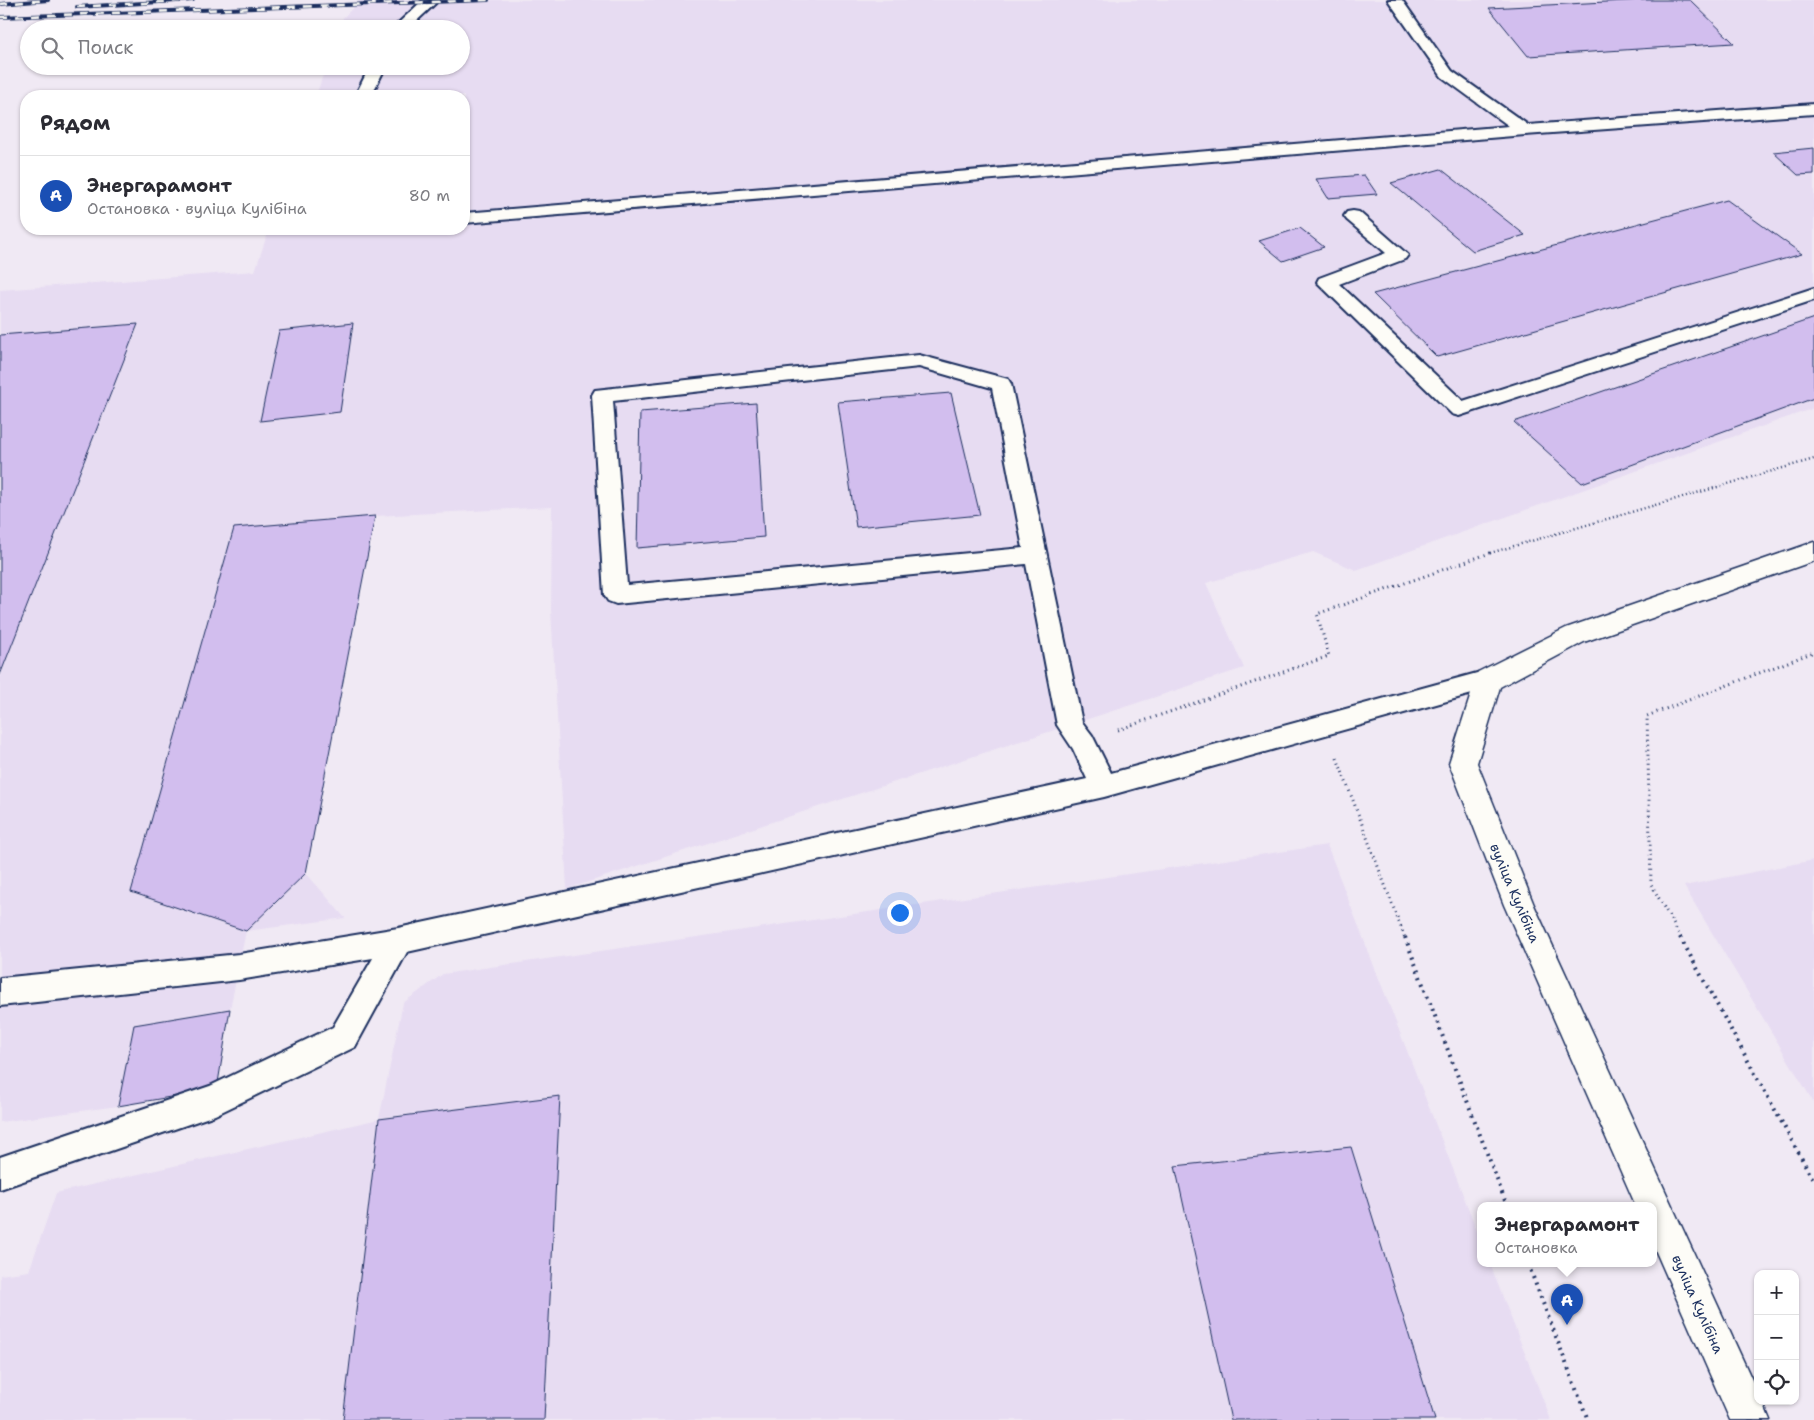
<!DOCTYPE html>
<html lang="ru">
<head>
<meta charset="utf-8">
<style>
  body { margin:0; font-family:"Shantell Sans",sans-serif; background:#f2f2f3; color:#2b2b33 }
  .controls { position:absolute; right:15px; bottom:15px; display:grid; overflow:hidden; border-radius:10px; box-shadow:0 1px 4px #0004 }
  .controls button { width:45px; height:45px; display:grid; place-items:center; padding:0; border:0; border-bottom:1px solid #e1e1e2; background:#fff; color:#2b2b33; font:25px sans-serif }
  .you { position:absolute; left:899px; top:912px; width:18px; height:18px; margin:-12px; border:4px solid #fff; border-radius:50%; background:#1a73e8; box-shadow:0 0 0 8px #1a73e833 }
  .badge { display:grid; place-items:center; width:32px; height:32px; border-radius:50%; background:#d1495b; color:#fff; font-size:16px; font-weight:700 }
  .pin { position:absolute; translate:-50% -41px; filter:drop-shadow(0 1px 2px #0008) }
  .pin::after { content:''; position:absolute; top:26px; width:18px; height:15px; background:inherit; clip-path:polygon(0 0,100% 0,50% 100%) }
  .popup { position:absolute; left:1477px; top:1202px; width:180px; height:65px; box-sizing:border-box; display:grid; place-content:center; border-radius:10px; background:#fff; filter:drop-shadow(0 1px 4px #0005); font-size:16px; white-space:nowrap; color:#7c7c81 }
  .popup b { font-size:19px; color:#2b2b33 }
  .popup::after { content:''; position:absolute; left:50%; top:100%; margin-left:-10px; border:10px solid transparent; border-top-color:#fff }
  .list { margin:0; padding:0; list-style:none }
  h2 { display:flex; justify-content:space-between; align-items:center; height:65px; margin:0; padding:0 20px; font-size:21px }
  h2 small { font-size:16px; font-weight:400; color:#7c7c81 }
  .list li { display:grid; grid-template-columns:32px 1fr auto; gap:15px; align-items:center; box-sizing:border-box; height:80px; padding:0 20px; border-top:1px solid #e1e1e2 }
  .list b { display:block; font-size:19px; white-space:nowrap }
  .list p { margin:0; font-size:16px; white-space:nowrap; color:#7c7c81 }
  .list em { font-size:16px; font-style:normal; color:#7c7c81 }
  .icon { flex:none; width:28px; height:28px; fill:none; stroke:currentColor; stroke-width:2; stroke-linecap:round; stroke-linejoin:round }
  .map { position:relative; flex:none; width:1814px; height:1420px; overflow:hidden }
  .search { position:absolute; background:#fff; box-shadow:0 1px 4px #0004; left:20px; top:20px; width:450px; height:55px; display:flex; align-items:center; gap:12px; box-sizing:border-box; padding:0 18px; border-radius:28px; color:#7c7c81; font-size:19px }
  .panel { position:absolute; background:#fff; box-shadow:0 1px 4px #0004; left:20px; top:90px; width:450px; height:145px; border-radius:20px }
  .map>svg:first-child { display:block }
  .built { fill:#e7dcf2 }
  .building { fill:#d2beee; stroke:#1b2f5e }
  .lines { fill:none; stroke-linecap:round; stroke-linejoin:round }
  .lane-casing { stroke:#1b2f5e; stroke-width:4 }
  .secondary-casing { stroke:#1b2f5e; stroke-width:3 }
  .path-far2 { stroke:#1b2f5e; stroke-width:2.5; stroke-dasharray:1 3; stroke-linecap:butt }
  .path-far1 { stroke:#1b2f5e; stroke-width:3; stroke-dasharray:1 4; stroke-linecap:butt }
  .path { stroke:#1b2f5e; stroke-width:4; stroke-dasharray:2 5; stroke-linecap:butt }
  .lane { fill:#fdfcf7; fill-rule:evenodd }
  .secondary { fill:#fdfcf7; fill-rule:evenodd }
  .rail-casing { stroke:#1b2f5e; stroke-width:4 }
  .rail { stroke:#fdfcf7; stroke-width:2.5; stroke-dasharray:8; stroke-linecap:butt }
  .labels { text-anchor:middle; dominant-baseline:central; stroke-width:5; stroke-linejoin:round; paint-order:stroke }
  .street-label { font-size:14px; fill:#1b2f5e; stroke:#fdfcf7 }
</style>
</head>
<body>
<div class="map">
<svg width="1814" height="1420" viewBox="0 0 1814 1420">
  <rect width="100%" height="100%" fill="#f0e9f4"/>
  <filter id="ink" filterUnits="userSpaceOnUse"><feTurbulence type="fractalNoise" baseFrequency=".02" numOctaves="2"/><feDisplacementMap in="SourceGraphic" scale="10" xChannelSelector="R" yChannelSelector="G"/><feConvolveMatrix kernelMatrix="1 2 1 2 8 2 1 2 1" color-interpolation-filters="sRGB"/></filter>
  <g filter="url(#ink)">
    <!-- built -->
    <path class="built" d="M360 0H1814V408L1356 570 1313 552 1206 583 1244 668 567 889 551 610 552 507 375 516 306 873 345 918 246 931 230 1009 134 1025 118 1106 0 1122V290L255 271 269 229H464V96H316L326 66H461V29H339L343 18Z
      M1327 845 1481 1241V1264H1490L1551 1420H0V1275L29 1271 56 1193 379 1119 403 1003 443 974Z
      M1814 860V1103L1684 886Z"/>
    <!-- building -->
    <path class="building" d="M1645 0H1690L1734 43 1528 56 1489 8Z
      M1814 148V174L1798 175 1773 152Z
      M1441 169 1525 235 1473 251 1391 183Z
      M1364 175 1377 194 1328 198 1316 179Z
      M1727 200 1802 254 1437 357 1373 294Z
      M1300 228 1324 247 1283 261 1259 241Z
      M1814 318V398L1582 483 1514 422Z
      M353 323 340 412 260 421 279 331Z
      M138 324 0 675V335Z
      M951 393 980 515 856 527 838 402Z
      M756 403 764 537 637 548 640 412Z
      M375 516 306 873 246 931 131 892 234 528Z
      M230 1009 217 1089 118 1106 134 1025Z
      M560 1096 544 1420H343L379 1119Z
      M1351 1147 1435 1420H1231L1175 1166Z"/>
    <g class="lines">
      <defs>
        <path id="lane" d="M423 0H439L408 29H392Z
          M1388 0H1402L1452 71 1528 125 1814 104V114L1525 135 464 223V213L1509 126 1442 77Z
          M370 66H386L371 96H355Z
          M1353 211 1359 212 1408 255 1405 259 1339 284 1463 401 1814 288V300L1459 416 1452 414 1317 282 1319 278 1386 253 1347 220 1344 216 1347 212Z
          M919 355 1008 379 1011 384 1082 722 1092 735 1111 773 1488 670 1497 673 1500 680 1497 687 1104 797 407 952 355 1047 215 1115 0 1189V1157L210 1086 333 1027 373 958 239 980 0 1006V978L239 954 398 928 1087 779 1073 749 1057 725 1026 564 616 604 608 601 604 595 592 395 595 390ZM919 367 992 388 1023 548 627 585 613 401Z"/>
        <path id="secondary" d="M1814 542V561L1584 642 1500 687 1477 763 1534 905 1758 1393V1401H1762L1770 1420H1730L1653 1245V1206H1636L1504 905 1449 763 1478 672 1566 628Z"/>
      </defs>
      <!-- lane casing -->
      <use href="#lane" class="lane-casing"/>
      <!-- secondary casing -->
      <use href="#secondary" class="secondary-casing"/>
      <!-- path-far2 -->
      <path class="path-far2" d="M1490 553 1814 459"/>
      <!-- path-far1 -->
      <path class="path-far1" d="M1118 730 1329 656 1317 614 1493 552
        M1337 758 1405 938
        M1681 938 1651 884 1647 716 1814 652"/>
      <!-- path -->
      <path class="path" d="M1405 937 1507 1206
        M1680 937 1814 1181
        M1528 1264 1588 1420"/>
      <!-- lane -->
      <use href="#lane" class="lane"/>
      <!-- secondary -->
      <use href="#secondary" class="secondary"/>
      <defs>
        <path id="rail" d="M0 4 48 0
          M77 7 193 0
          M0 17 488 0"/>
      </defs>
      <!-- rail casing -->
      <use href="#rail" class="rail-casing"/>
      <!-- rail -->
      <use href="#rail" class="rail"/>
    </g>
  </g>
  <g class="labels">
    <!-- street labels -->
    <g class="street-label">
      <text transform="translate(1515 893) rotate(67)">вуліца Кулібіна</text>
      <text transform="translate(1698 1304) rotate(66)">вуліца Кулібіна</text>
    </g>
  </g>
</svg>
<div class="controls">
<button>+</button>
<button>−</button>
<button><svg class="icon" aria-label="locate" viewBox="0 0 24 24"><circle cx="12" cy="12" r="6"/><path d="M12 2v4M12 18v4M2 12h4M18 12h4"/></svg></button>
</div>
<div class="you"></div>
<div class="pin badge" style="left:1567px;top:1325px;background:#1a4fb4">A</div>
<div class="popup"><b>Энергарамонт</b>Остановка</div>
<div class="search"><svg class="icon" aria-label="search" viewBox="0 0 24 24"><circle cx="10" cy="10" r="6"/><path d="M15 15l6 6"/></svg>Поиск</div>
<section class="panel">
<h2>Рядом<small></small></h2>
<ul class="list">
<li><span class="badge" style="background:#1a4fb4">A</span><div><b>Энергарамонт</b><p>Остановка · вуліца Кулібіна</p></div><em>80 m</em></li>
</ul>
</section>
</div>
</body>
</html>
